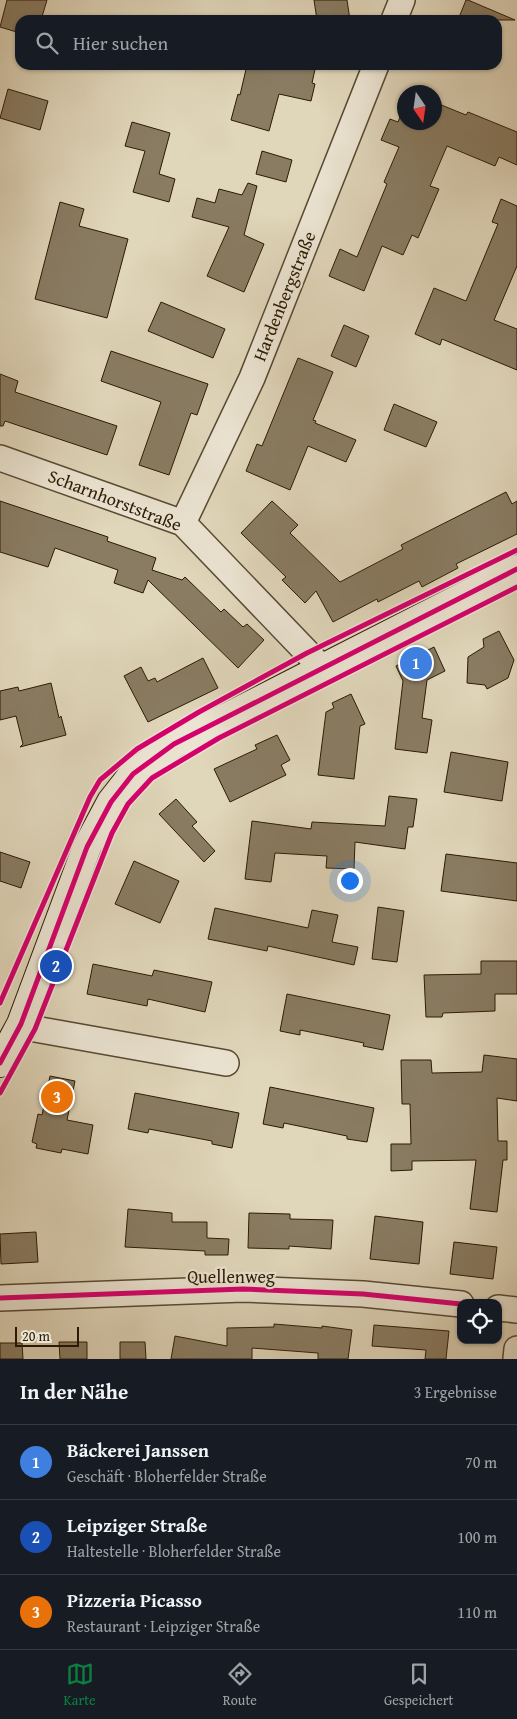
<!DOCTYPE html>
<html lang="de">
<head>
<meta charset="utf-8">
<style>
  body { margin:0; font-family:"Gentium Book Plus",serif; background:#20242c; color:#f1f3f6 }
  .controls { position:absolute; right:15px; bottom:15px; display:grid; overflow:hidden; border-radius:10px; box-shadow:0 1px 4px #0004 }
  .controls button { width:45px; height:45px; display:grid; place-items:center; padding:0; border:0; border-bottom:1px solid #363941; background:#171b24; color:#f1f3f6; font:25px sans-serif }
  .compass { position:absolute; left:397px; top:85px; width:45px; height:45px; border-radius:50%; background:#171b24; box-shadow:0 1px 4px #0004; rotate:167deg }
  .scale { position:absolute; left:15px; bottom:12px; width:64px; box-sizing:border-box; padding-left:5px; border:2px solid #2b1a04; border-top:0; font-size:14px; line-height:18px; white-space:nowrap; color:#2b1a04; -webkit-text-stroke:4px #ebe4d2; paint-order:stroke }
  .you { position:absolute; left:349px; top:880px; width:18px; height:18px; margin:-12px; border:4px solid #fff; border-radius:50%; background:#1a73e8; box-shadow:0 0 0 8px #1a73e833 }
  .badge { display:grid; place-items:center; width:32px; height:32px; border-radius:50%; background:#0b8043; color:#fff; font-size:16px; font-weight:700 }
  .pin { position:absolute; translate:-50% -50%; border:2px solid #fff; box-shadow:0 1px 5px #0006 }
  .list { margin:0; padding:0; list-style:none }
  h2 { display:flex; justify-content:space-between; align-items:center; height:65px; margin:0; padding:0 20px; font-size:21px }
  h2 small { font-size:16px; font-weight:400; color:#9ea1a6 }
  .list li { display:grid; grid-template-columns:32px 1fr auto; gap:15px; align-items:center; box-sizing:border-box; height:75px; padding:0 20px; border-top:1px solid #363941 }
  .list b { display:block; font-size:19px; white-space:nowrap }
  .list p { margin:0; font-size:16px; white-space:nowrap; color:#9ea1a6 }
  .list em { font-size:16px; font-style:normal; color:#9ea1a6 }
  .icon { flex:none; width:28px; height:28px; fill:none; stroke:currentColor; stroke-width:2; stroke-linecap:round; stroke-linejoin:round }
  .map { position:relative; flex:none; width:517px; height:1359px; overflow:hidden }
  .search { position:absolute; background:#171b24; box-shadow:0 1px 4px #0004; left:15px; right:15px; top:15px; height:55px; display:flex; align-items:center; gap:12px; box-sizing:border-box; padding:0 18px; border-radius:15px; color:#9ea1a6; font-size:19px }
  .sheet { height:290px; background:#171b24 }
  nav { display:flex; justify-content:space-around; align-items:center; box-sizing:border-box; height:70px; border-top:1px solid #363941; background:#171b24; font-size:14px; color:#9ea1a6 }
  nav a { display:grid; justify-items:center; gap:2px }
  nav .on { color:#0b8043 }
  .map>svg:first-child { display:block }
  .building { fill:#897c63; stroke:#2b1a04 }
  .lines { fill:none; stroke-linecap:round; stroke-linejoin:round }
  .street-casing { stroke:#584932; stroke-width:28 }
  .secondary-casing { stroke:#2b1a04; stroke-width:30 }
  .street { stroke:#ebe4d2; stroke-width:25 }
  .secondary { stroke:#ebe4d2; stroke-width:28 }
  .cycleway-casing { stroke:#ebe4d2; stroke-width:8 }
  .cycleway { stroke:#d6006c; stroke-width:5 }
  .labels { text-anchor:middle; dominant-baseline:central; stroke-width:4.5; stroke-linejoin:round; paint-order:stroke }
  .street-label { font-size:18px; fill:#2b1a04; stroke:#ebe4d2 }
</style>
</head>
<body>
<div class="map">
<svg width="517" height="1359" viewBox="0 0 517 1359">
  <rect width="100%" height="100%" fill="#e0d6ba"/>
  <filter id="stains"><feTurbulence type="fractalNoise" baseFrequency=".004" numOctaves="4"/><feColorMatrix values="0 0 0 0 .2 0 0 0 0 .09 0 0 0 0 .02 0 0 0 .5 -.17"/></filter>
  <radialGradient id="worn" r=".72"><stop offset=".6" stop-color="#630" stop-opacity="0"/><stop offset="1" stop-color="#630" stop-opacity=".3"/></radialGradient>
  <!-- building -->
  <path class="building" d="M7 0H47L41 20H20V33L0 27Z
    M314 0H347L350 20H317Z
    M466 0H468L515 20H458Z
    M247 65H316L312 83 315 84 311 101 279 94 269 131 231 120 238 94 240 95Z
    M8 89 48 101 40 130 0 118Z
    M434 102 466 115 468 112 517 132V165L499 157 495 166 447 146 430 186 439 189 418 238 412 235 403 255 382 246 364 291 329 276 340 249 357 257 387 184 384 182 399 147 381 140 390 119 398 122 404 107V122H434Z
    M132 122 170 133 159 174 175 179 169 202 133 192 145 151 125 146Z
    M262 151 292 160 286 182 256 174Z
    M248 183 257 186 244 235 264 244 244 292 207 276 229 227 192 217 197 198 215 203 219 189 242 195Z
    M501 199 517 206V266L494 320 517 329V370L442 339 440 345 415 334 434 288 466 301 498 224 492 222Z
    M60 202 84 209 79 226 128 239 107 318 35 299Z
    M161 302 225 329 213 358 148 331Z
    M344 325 369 336 356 367 331 356Z
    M111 351 208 384 197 415 191 413 169 475 139 465 161 402 101 381Z
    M298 358 333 372 313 420 316 421 315 423 356 440 346 462 308 446 290 490 246 471 257 444 262 446Z
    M0 374 18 381 15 392 117 426 107 455 5 421 3 426H0Z
    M394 404 437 422 426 447 384 430Z
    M506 492 512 504 517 501V534L456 564 458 568 422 587 419 581 378 602 377 599 333 622 316 591 305 603 282 580 286 577 241 533 272 501 298 525 290 533 340 582 403 549 401 545Z
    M0 501 108 537 107 541 156 558 152 570 182 580 185 577 221 612 224 609 243 627 247 624 264 640 238 668 148 580 143 593 114 583 118 570 55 548 48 567 0 552Z
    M499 631 514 660 508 678 487 689 485 685 467 683 468 657 484 647 483 639Z
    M434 647 445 671 427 680 422 718 432 720 427 753 395 749 403 681 396 666Z
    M203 658 218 688 148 722 124 676 141 667 148 681 155 678 157 682Z
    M51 683 59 718 61 716 66 735 20 747 23 744 16 716 0 720V691L18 687 19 691Z
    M351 694 365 724 360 726 354 779 318 775 326 712 334 708 332 703Z
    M277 735 290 760 281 765 286 775 230 802 214 769 257 749 255 745Z
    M451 752 508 762 502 801 444 792Z
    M389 796 417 799 413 827H408L405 849 355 842 354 869 326 868 327 856 275 853 271 882 245 879 252 821 311 829 312 822 385 826Z
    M176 799 197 822 192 826 215 851 204 862 159 814Z
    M0 852 30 862 21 888 0 881Z
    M446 854 517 863V901L441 891Z
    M134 861 179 881 160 923 115 904Z
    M378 907 404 911 397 962 372 959Z
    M215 908 308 928 312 910 338 915 332 942 358 947 354 965 268 946 267 951 208 939Z
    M481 961H517V994H495V1011L443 1013 442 1017H426L424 975 481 974Z
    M93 964 152 976 154 970 212 982 205 1012 148 999 147 1006 87 994Z
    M287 994 390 1015 383 1050 363 1046 364 1043 300 1030V1035L280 1031Z
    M484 1055 517 1059V1101L497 1098 498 1141H507V1160H503L497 1212 470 1209 476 1160 412 1161V1170L391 1171V1144H411L410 1104H402L401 1060H431L432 1073 482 1072Z
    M50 1076 75 1081 67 1120 93 1125 88 1154 62 1149 61 1153 36 1148 37 1144 32 1142 38 1114 42 1115Z
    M270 1087 374 1108 367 1142 347 1139V1136L284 1123 283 1128 263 1124Z
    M135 1093 239 1113 232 1148 212 1144V1141L149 1129 148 1133 128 1129Z
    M128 1209 172 1213V1222H207V1238L229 1239 228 1255H205V1251L125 1247Z
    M249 1213 290 1214V1219L333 1220 331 1249 289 1246V1249L248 1248Z
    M375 1216 423 1222 419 1264 370 1259Z
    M36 1232 38 1262 1 1264 0 1234Z
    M454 1242 497 1247 493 1279 450 1274Z
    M274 1324 322 1328V1326L352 1330 348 1359H318V1353L252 1348V1359H171L175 1336 227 1346V1328L274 1327Z
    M374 1325 449 1331 446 1359H425L426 1350 372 1346Z
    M59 1342H87V1359H60Z
    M120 1342H145L146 1359H120Z
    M0 1343H22L23 1359H0Z"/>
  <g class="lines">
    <defs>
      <path id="street" d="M394 20 402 0
        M0 458 183 523 322 668
        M183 523 252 378 376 65
        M21 1024 35 1029 226 1063
        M0 1298 243 1289 363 1294 461 1304
        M498 1308 517 1310
        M516 1359 517 1349"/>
      <path id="secondary" d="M0 1063 21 1024 87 847 111 802 133 774 174 744 517 569"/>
    </defs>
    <!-- street casing -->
    <use href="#street" class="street-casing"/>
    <!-- secondary casing -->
    <use href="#secondary" class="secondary-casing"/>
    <!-- street -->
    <use href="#street" class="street"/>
    <!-- secondary -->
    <use href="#secondary" class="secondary"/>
    <defs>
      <path id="cycleway" d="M0 1003 90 797 100 780 137 749 199 712 307 653 517 550
        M0 1063 21 1024 87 847 111 802 133 774 174 744 517 569
        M0 1093 35 1029 112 833 128 804 152 778 219 738 517 587
        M0 1298 243 1289 363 1294 461 1304"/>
    </defs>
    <!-- cycleway casing -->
    <use href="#cycleway" class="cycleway-casing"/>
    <!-- cycleway -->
    <use href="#cycleway" class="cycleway"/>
  </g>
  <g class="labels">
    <!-- street labels -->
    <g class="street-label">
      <text transform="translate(284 296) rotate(-68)">Hardenbergstraße</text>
      <text transform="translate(115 500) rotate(21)">Scharnhorststraße</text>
      <text x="231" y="1276">Quellenweg</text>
    </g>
  </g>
  <rect width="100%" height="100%" filter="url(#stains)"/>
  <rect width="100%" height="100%" fill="url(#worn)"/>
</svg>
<div class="controls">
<button><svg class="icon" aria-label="locate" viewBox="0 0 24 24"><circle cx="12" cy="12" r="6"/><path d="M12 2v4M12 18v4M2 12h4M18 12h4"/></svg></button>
</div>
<svg class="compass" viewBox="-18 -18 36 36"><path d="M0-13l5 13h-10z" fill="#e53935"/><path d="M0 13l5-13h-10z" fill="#9ea1a6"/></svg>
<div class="scale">20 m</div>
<div class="you"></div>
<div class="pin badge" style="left:416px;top:663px;background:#3f7fe0">1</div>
<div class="pin badge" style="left:56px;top:966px;background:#1a4fb4">2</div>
<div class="pin badge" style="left:57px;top:1097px;background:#e8710a">3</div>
<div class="search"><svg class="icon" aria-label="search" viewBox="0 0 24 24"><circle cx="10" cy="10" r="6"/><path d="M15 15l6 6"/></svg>Hier suchen</div>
</div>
<section class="sheet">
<h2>In der Nähe<small>3 Ergebnisse</small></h2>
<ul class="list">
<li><span class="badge" style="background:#3f7fe0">1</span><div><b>Bäckerei Janssen</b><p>Geschäft · Bloherfelder Straße</p></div><em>70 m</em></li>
<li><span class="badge" style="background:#1a4fb4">2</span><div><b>Leipziger Straße</b><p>Haltestelle · Bloherfelder Straße</p></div><em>100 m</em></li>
<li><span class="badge" style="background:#e8710a">3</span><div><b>Pizzeria Picasso</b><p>Restaurant · Leipziger Straße</p></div><em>110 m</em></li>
</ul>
</section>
<nav>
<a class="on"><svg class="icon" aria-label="map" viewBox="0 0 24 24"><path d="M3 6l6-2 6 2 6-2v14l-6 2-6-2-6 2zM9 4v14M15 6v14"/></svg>Karte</a>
<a><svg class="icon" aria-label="directions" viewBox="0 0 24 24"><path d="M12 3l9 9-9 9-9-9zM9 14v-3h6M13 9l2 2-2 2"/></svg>Route</a>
<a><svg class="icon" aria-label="saved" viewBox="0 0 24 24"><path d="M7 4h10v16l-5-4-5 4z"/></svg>Gespeichert</a>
</nav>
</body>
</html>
